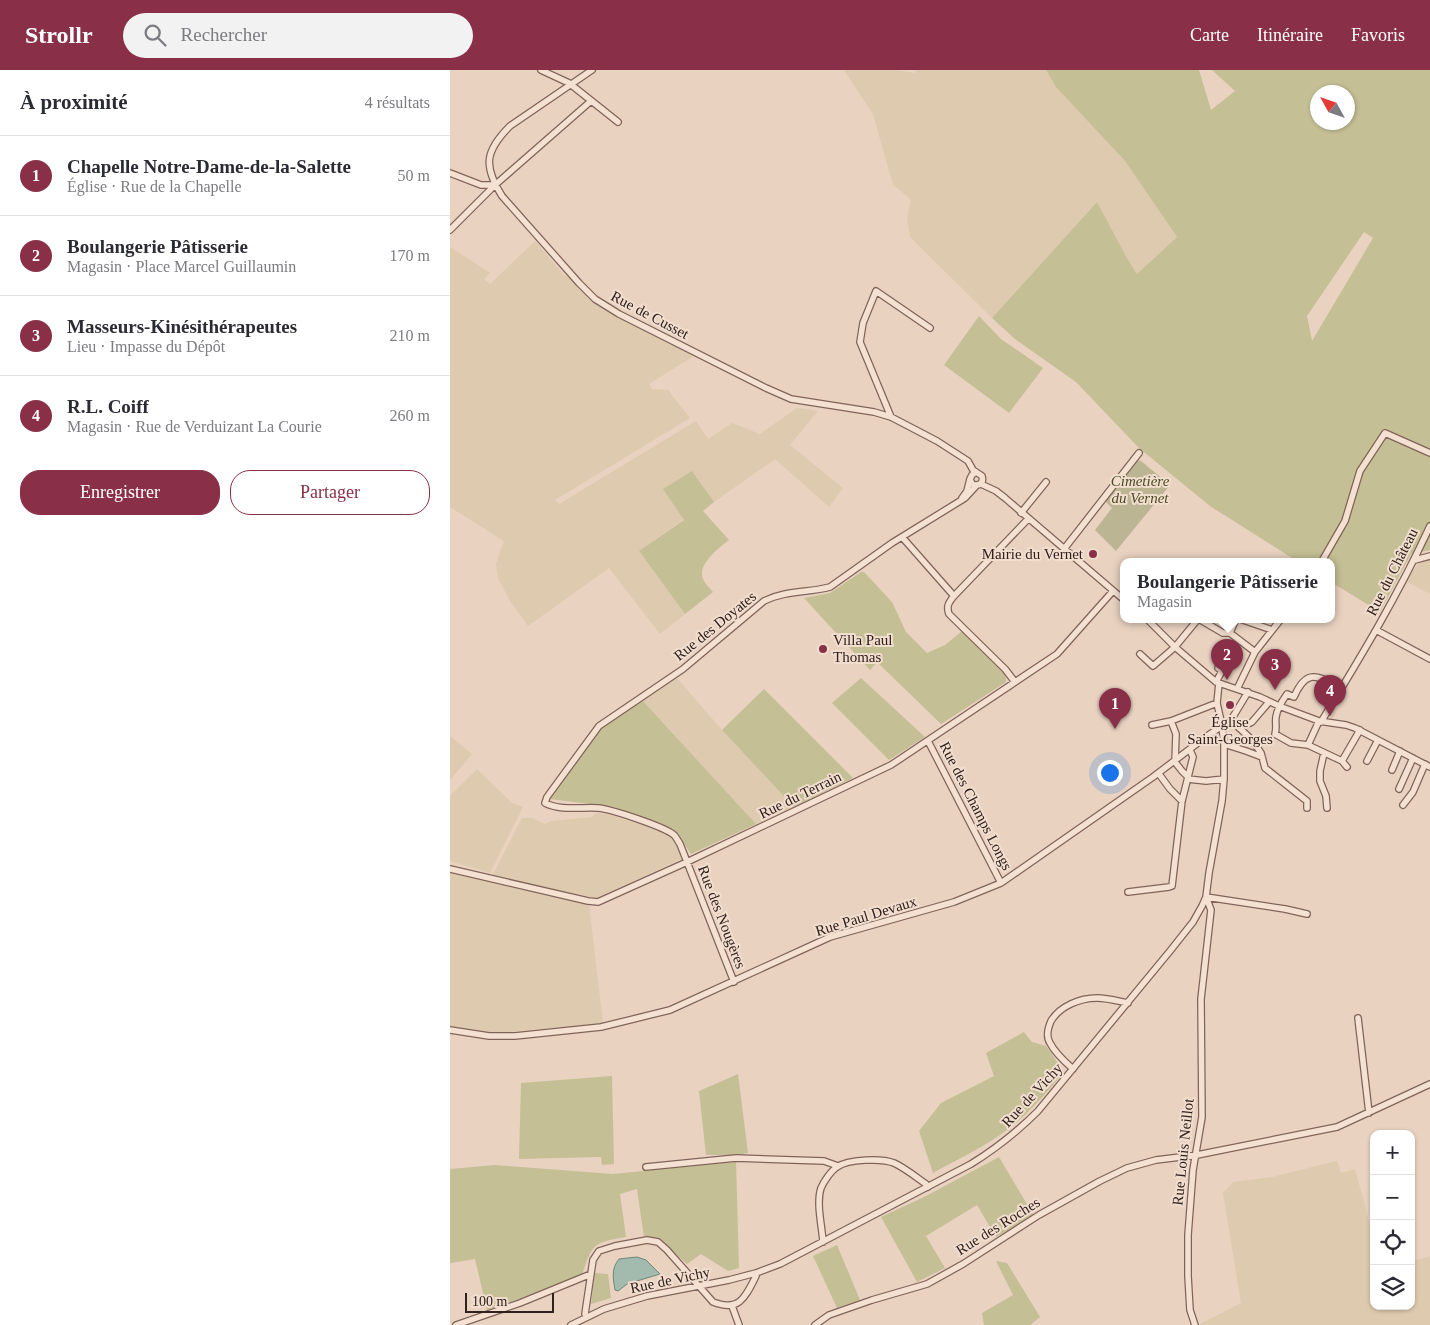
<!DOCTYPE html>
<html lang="fr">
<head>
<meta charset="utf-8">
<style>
  body { margin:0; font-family:"Times New Roman",serif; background:#f2f2f3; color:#2b2b33 }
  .controls { position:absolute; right:15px; bottom:15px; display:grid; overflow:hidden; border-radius:10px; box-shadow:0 1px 4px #0004 }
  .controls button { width:45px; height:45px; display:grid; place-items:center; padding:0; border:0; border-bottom:1px solid #e1e1e2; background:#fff; color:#2b2b33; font:25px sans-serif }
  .compass { position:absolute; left:860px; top:15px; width:45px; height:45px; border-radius:50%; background:#fff; box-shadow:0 1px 4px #0004; rotate:310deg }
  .scale { position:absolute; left:15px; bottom:12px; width:89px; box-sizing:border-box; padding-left:5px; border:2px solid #31211d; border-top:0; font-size:14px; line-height:18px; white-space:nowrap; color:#31211d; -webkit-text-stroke:4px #f1decf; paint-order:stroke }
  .you { position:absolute; left:659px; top:702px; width:18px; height:18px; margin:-12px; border:4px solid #fff; border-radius:50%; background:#1a73e8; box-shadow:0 0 0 8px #1a73e833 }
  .badge { display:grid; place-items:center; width:32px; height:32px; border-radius:50%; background:#892f47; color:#fff; font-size:16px; font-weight:700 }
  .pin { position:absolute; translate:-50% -41px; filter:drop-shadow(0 1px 2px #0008) }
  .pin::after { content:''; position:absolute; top:26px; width:18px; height:15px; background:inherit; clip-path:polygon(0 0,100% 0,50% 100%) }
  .popup { position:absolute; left:670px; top:488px; width:215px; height:65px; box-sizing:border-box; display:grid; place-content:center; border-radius:10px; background:#fff; filter:drop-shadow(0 1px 4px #0005); font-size:16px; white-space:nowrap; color:#7c7c81 }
  .popup b { font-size:19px; color:#2b2b33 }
  .popup::after { content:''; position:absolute; left:50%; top:100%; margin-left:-10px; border:10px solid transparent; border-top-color:#fff }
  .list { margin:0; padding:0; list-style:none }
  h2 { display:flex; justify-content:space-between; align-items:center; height:65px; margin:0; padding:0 20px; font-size:21px }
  h2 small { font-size:16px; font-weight:400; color:#7c7c81 }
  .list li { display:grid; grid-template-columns:32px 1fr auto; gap:15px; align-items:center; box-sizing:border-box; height:80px; padding:0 20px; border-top:1px solid #e1e1e2 }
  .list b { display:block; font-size:19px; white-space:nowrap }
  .list p { margin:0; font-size:16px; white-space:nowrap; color:#7c7c81 }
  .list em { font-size:16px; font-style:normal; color:#7c7c81 }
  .actions { display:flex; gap:10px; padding:15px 20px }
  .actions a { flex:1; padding:11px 0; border:1px solid #892f47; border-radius:20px; text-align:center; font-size:18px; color:#892f47 }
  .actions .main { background:#892f47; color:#fff }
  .icon { flex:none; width:28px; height:28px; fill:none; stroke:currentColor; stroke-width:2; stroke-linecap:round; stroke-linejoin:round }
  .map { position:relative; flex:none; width:980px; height:1255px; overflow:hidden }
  header { display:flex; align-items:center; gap:30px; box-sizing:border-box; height:70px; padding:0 25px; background:#892f47; color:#fff }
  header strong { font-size:24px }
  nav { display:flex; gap:28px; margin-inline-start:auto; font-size:18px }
  .search { width:350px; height:45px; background:#f2f2f3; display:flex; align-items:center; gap:12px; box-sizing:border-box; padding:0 18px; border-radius:28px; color:#7c7c81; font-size:19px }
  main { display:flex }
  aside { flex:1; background:#fff }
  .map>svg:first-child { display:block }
  .farmland { fill:#decaae }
  .green { fill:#c5bf95; fill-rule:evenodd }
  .cemetery { fill:#bbb594 }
  .water { fill:#a2bbae; stroke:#6b8879 }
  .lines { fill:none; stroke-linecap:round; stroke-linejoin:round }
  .minor-casing { stroke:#80645a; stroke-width:8 }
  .minor { stroke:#f5e1d2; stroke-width:5.5 }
  .poi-dot { fill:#892f47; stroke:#f1decf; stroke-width:2 }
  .labels { text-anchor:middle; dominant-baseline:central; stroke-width:4; stroke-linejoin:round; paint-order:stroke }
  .street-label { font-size:15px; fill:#31211d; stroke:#f1decf }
  .park-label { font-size:15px; font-style:italic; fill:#4c4b25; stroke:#f1decf }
  .poi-label { font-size:15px; fill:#31211d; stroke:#f1decf; text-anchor:end }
</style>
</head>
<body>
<header>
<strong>Strollr</strong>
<div class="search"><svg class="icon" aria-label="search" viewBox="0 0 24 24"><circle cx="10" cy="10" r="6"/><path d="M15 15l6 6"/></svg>Rechercher</div>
<nav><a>Carte</a><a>Itinéraire</a><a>Favoris</a></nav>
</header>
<main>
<aside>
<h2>À proximité<small>4 résultats</small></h2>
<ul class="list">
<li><span class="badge">1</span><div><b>Chapelle Notre-Dame-de-la-Salette</b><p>Église · Rue de la Chapelle</p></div><em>50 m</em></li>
<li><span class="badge">2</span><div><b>Boulangerie Pâtisserie</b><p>Magasin · Place Marcel Guillaumin</p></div><em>170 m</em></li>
<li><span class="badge">3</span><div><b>Masseurs-Kinésithérapeutes</b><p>Lieu · Impasse du Dépôt</p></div><em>210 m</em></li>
<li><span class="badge">4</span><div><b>R.L. Coiff</b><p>Magasin · Rue de Verduizant La Courie</p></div><em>260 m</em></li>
</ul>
<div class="actions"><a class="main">Enregistrer</a><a>Partager</a></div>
</aside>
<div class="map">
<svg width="980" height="1255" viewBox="0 0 980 1255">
  <rect width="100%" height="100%" fill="#e9d2c0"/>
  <!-- farmland -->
  <path class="farmland" d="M394 0H445L465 3 467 0H596L606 17 675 91 727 167 687 204 677 188 647 132 542 248 460 167 457 149 461 129 443 115 423 44Z
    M85 171 114 205 129 213 145 229 247 284 199 314 202 319 218 320 240 348 105 430 109 434 246 351 258 369 282 353 310 364 347 338 368 341 340 375 393 418 379 437 325 389 264 432 242 401 234 449 189 481 235 544 210 564 159 498 78 556 60 531 48 508 46 494 54 471 0 437V177L40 203 34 209 40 214Z
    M980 490V524L955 511 968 494Z
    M227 608 272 660 344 737 306 754 192 630Z
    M0 666 22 684 0 710Z
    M27 699 62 733 73 737 40 803 0 791V726Z
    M146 743 161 745 207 760 220 767 227 774 231 789 147 828 49 810 139 834 153 953 48 963 22 962 0 956V799L41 808 72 748H82L95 754 101 751 142 747Z
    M887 1091 891 1103 905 1099 924 1169V1236H961V1192L980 1186V1255H748L791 1233 773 1123 783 1112 822 1107Z"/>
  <!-- green -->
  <path class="green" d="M596 0H749L761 40 785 21 762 0H980V480L961 484 930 542 881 512V491H847L760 436 689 378 626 312 565 269 542 248 647 132 677 188 687 204 727 167 675 91 606 17ZM868 22H898V52H868ZM914 162 923 168 862 271 857 246Z
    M529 246 551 269 593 298 559 343 494 295Z
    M242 401 264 432 253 441 279 470C269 478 247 494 253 509 255 514 260 518 263 522L235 544 189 481 234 450 213 419Z
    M411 502H414L442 532 456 562 477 583 495 575 512 561 556 603V612L491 654 427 592 420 600 354 528 380 523Z
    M411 608 475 667 439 690 382 633Z
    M314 619 403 708 344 737 272 660Z
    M192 630 306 754 241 784 225 760 164 737 100 729 150 660Z
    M574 962 582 972 596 976 614 1002C596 1023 579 1044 557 1060 534 1077 508 1089 483 1103L469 1061 491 1033 544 1006 536 983Z
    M288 1004 298 1083 286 1085H256L249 1021Z
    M162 1006 164 1094 152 1095 151 1087 69 1089 71 1013Z
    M549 1087 584 1146 546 1167 527 1135 476 1166 495 1198 467 1212 431 1147 476 1126Z
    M286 1092 289 1198 278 1201 251 1184 237 1194 209 1169 194 1167 187 1119 170 1124 176 1167C143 1173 143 1172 132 1205L85 1224 37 1240 25 1189 0 1193V1099L45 1095 163 1104Z
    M387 1175 410 1230 387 1238 363 1186Z
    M546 1191 557 1193 590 1247 580 1255H534L532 1243 563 1225Z
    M145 1203 158 1204 161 1228 141 1234Z"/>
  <!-- cemetery -->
  <path class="cemetery" d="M687 390 691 391 720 415 666 481 645 460 662 438 654 430Z"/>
  <!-- water -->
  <path class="water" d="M187 1187 196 1190 210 1204 177 1214 168 1221 165 1220C163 1208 161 1199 169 1189Z"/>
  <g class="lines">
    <defs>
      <path id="minor" d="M91 0 119 13 168 52
        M142 0 60 56C35 81 33 96 52 126L129 213 145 229 169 244 316 318 341 329 424 342 441 347 487 371 518 391 523 400 532 406C534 413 529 417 522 414L520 409 522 405 526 402
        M0 103 31 115H45
        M0 160 45 115 141 31
        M441 347 410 272 413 253 426 221 480 258
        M531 414 546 421 555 428 673 529
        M512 428 517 421 520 409
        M571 443 596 412
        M452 467 504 526
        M614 479 689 383
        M965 490 980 486
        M872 491 895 451 910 401 935 363 980 383
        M697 549 725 577 766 612 810 627 829 636 869 651 896 655 905 658 980 697
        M749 549 773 563H780L805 582
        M790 549 822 560
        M926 560 980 589
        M780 563 786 549
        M690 584 703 596 725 577 748 549
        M565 612 555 599 499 544C496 536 499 532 504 526L578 449
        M766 612 772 601 768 598 771 591
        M892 617C867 607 857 597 844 627L837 624C832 631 827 639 826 647 825 653 827 658 825 664L841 673 858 675 892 691 897 697
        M787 619 805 582 831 549
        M781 650 802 670 811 683 815 698 857 731V738
        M721 651 726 664 725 692 732 701 738 707
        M871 652C910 588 949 524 980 456
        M702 655 721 651 767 633
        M789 658 802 652 819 632
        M478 671 551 813
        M774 674 796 681 812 687
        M858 675 869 651
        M874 683 870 701V711L876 726 877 738
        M892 691 910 660
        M917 691 928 670
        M942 700 950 681
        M709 704 720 719 732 731
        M738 709 756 711 774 709
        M949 719 963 688
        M953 735 963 722 975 694
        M0 799 138 831 148 832 237 792 441 695 607 584 663 521
        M678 822 719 817 722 816 732 731 743 687 740 680
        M756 827 835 839 857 844
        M284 912 230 774C228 771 226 767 224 765 215 757 161 739 148 738 131 737 110 741 95 733L97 727 149 656 233 599 314 531C336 520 358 523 380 517L442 473 515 428 527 415
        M908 948 919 1043
        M0 960 39 966H65L151 957 220 940 380 867 504 832 551 813 703 707 757 666 781 650 798 622
        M623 999C615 992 605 983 600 973 596 967 598 958 601 951 610 936 630 928 647 928 657 928 668 931 678 933
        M196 1097 286 1088 374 1091 388 1096
        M373 1172C372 1156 366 1133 371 1118 374 1111 381 1101 387 1097 398 1089 432 1088 444 1093 455 1098 466 1107 476 1114L478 1117
        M282 1236 289 1255
        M137 1247 135 1244 143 1190 149 1181 165 1176 197 1170 208 1172 217 1180 263 1232C289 1242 295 1228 306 1206V1203
        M6 1255 70 1233 141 1204
        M121 1255 154 1239 197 1226 279 1210 306 1203 330 1194 521 1094C547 1078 566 1063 588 1041L720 881 743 852 752 836 756 827 759 803 772 731 774 709V674L772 656 767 633 769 613
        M365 1255 379 1245 422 1230 477 1214 513 1194 589 1145 650 1111 677 1098 706 1090 747 1085 887 1057 980 1014
        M745 1255 740 1240 738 1206V1165L743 1100 752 1047 751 929 761 840 756 827"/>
    </defs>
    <!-- minor casing -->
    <use href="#minor" class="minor-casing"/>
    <!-- minor -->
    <use href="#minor" class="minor"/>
  </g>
  <!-- markers -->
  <g class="poi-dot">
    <circle cx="643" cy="484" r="5"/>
    <circle cx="373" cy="579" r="5"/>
    <circle cx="780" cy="635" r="5"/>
  </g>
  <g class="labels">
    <!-- street labels -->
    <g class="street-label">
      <text transform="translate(200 245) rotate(28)">Rue de Cusset</text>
      <text transform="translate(942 502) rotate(-63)">Rue du Château</text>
      <text transform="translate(265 556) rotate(-39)">Rue des Doyates</text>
      <text transform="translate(350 725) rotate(-26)">Rue du Terrain</text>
      <text transform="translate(526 736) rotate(63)">Rue des Champs Longs</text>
      <text transform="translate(416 846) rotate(-17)">Rue Paul Devaux</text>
      <text transform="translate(272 847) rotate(69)">Rue des Nougères</text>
      <text transform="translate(582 1025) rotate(-47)">Rue de Vichy</text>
      <text transform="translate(733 1082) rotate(-84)">Rue Louis Neillot</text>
      <text transform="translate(548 1156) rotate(-32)">Rue des Roches</text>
      <text transform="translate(220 1210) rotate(-12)">Rue de Vichy</text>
    </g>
    <!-- park labels -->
    <g class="park-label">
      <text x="690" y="411">Cimetière<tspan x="690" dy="17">du Vernet</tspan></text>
    </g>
    <!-- poi labels -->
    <g class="poi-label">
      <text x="633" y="484">Mairie du Vernet</text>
      <text x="383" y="570" text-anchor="start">Villa Paul<tspan x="383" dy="17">Thomas</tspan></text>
      <text x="780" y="652" text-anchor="middle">Église<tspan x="780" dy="17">Saint-Georges</tspan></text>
    </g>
  </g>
</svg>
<div class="controls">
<button>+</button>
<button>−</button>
<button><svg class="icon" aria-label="locate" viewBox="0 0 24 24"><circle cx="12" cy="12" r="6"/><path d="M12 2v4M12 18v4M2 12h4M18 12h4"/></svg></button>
<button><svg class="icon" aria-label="layers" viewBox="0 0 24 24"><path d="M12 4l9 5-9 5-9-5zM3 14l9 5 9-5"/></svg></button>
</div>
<svg class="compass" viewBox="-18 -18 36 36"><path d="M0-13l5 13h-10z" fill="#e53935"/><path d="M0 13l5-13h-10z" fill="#7c7c81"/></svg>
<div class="scale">100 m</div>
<div class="you"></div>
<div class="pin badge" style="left:665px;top:659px">1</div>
<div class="pin badge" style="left:777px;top:610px">2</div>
<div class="popup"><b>Boulangerie Pâtisserie</b>Magasin</div>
<div class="pin badge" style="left:825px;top:620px">3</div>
<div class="pin badge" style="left:880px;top:646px">4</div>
</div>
</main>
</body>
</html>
